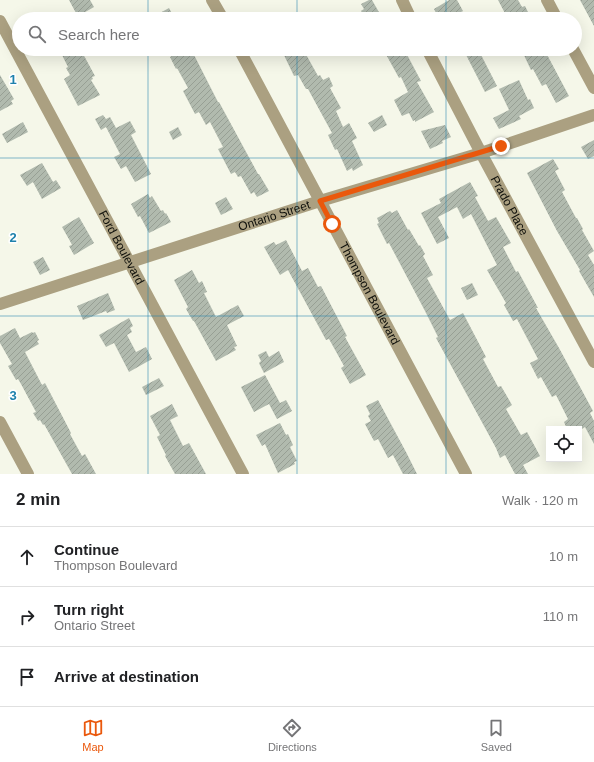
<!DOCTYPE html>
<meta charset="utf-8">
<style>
:root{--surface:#fff;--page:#f6f6f6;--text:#202124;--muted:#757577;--line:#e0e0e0;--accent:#ea580c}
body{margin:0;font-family:Helvetica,sans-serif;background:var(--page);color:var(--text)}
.controls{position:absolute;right:12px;bottom:12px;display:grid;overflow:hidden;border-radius:0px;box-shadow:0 4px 16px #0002}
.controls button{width:36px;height:36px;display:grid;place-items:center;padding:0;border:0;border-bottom:1px solid var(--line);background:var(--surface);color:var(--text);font:20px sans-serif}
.stop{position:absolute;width:12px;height:12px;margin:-9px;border:3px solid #ea580c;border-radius:50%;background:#fff}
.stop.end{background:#ea580c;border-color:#fff;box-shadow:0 1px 4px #0008}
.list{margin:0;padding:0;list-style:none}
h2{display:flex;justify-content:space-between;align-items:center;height:52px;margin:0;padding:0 16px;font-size:17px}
h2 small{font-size:13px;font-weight:400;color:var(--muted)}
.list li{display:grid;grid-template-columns:26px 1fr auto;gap:12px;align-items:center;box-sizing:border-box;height:60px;padding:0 16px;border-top:1px solid var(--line)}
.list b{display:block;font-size:15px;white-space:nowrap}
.list p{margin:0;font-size:13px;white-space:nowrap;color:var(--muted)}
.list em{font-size:13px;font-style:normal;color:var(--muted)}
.icon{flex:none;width:22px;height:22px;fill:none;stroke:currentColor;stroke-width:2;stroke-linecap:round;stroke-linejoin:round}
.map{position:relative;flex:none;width:594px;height:474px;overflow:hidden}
.search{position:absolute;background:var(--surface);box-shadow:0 4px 16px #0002;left:12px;right:12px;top:12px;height:44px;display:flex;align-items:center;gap:10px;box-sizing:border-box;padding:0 14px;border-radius:22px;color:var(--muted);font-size:15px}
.sheet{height:232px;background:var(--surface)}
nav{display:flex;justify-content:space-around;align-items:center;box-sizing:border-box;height:56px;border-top:1px solid var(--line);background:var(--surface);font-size:11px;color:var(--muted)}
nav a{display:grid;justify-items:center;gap:2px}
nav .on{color:var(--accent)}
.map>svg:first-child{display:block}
</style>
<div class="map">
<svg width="594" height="474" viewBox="0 0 594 474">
<defs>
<pattern id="building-hatch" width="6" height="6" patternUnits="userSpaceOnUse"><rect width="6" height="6" fill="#b1baae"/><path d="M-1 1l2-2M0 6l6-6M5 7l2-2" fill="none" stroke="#979f94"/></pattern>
</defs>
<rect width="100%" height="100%" fill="#f5f7e9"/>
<path fill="url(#building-hatch)" d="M69,0H90L94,7L80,15L79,12L76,13Z
M369,0H372L380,14L371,19H366L361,11L364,9L361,4Z
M449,0H457L463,11L459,13L462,19H439L434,9Z
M498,0H518L522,7L525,6L530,16L523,19H508Z
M580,0H594V26Z
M169,8L175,19H149Z
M70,49L74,56L82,52L95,76L92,77L93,79L91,80L100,95L78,106L64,79L70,75L66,68L68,67L61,53Z
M185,49H191L218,102H219L258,174H259L269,191L257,197L254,192L251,194L241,176L238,177L235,172L231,174L218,149L223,147L210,122L206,125L199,112L195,114L183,91L188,88L177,68L176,69L170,57Z
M281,49H303L318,76L320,75L323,80L329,77L333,86L330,88L341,108L336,111L343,127L349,123L357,138L352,141L363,165L353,171L352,168L347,171L337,149L335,150L328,135L332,133L308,89H306L298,75L294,76Z
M383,49H404L421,81L417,82L434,112L415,122V120L413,121L409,113L402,116L394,100L408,92L401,77L399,78Z
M463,49H478L497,86L485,92Z
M521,49H544L569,96L556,103L546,84L542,86L533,69L531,70Z
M0,75L14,99L11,101L13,104L0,111Z
M519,80L528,100L530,99L534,108L519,116L521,119L499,129L493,118L509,110L499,89Z
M103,115L106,119L110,117L116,128L130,121L136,132L131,135L151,174L135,182L126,166L121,169L114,157L120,154L106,127L101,130L95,119Z
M382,115L387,125L374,132L368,123Z
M23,122L28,132L7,143L2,134Z
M445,125L451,137L442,141L443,143L430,149L421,131Z
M178,127L182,135L173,140L169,132Z
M594,140V156L588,159L581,147Z
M553,159L559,169L555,171L565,190L562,192L576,218H577L583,229L582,230L594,251L588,255L594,265V297L579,271L580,270L557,231L527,173Z
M42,163L53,182L56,180L61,188L42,199L33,182L27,186L20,175Z
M470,182L478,196L475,197L488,221L496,217L511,243L503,247L516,272L518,271L538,308H536L559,348L593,411L590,413L594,421V444L585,427L582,429H567L564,422L568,419L556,395L552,397L541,377L538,379L530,363L538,359L517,319L513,321L504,305L506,303L487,270L497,265L471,214L463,219L457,207L438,217L449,238L437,244L421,213L441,203L439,199Z
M148,194L150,198L152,196L161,211L163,210L165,214L166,213L171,222L149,233L140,216L138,217L131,204Z
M226,197L233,209L221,215L215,203Z
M397,210L408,230L409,229L419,246L420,245L425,254L423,256L433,275L427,278L450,320L463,313L486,357L483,359L498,387L501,386L512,405L506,409L521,435L527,432L540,456L523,465L528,474H515L505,455L500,458L496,448L436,338L438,337L425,311L389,243L387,244L377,224L379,223L377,218L390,211L392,213Z
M79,217L94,243L74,255L69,246L72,245L70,241L62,227Z
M286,240L302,271L308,268L318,287L321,286L347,336L345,337L366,375L350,384L341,368L344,366L329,339L326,340L288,270L280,275L264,247L274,242L276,245Z
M43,257L50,270L40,275L33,262Z
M192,270L199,283L202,281L207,292L204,293L216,317L238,305L244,316L227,325L237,346L234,347L236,350L216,361L194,321H193L186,309L188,307L174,280Z
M472,283L478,295L467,300L461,288Z
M108,293L115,310L107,313L106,311L83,320L77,306Z
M129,318L133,326L130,328L132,332L127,335L136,352L146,347L152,359L129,372L114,343L106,347L99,335Z
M15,328L20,338L32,332L33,333L35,332L39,340L37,341L39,344L25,352L42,385L45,383L71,433L70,434L82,456L85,454L96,474H72L44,424L43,425L40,420L38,421L33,413L36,412L21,384L18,379L16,380L8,366L12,364L0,343V336Z
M266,351L269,357L279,351L284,362L264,373L259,363L261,361L258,355Z
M265,375L280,403L286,400L292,411L277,419L269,404L254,412L241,387Z
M159,378L164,386L146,395L142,387Z
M378,400L406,452L417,474H403L393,455L388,458L378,439L374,441L365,424L371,421L368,416L370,414L366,406Z
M172,404L178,416L170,420L183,446L189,443L206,474H175L165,456L166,455L157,437L160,435L150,416Z
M280,423L286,435L288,434L293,445L290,447L297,461L294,462L295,464L278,473L265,444L262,446L256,435Z"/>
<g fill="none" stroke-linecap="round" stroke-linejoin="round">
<g stroke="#aba081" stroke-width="12">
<path d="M212,0L223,19"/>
<path d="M402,0L411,19"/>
<path d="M547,0L557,19"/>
<path id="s1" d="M0,21L243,474"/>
<path id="s2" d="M239,49L466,474"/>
<path id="s3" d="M427,49L481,153L594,362"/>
<path d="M573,49L594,88"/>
<path id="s4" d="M0,304L320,201L481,153L594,115"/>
<path d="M0,422L28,474"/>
</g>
</g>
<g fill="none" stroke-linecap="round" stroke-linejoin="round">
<path stroke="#ea580c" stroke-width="5" d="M332,224L320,201L501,146"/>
</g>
<path fill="none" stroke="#1e81ac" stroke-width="1" stroke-opacity="0.55" d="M148,0V19M297,0V19M446,0V19M148,49V474M297,49V474M446,49V474M0,158H594M0,316H594"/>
<g text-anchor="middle" stroke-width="3" stroke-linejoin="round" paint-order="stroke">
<g font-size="12" fill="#0f100b" stroke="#fff">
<text dy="4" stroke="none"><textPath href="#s3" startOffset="177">Prado Place</textPath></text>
<text dy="4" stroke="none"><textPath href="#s4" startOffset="288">Ontario Street</textPath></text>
<text dy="4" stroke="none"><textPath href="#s1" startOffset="257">Ford Boulevard</textPath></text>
<text dy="4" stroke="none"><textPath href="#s2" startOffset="277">Thompson Boulevard</textPath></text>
</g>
</g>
<g font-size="13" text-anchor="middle" font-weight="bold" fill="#1e81ac" stroke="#fff" stroke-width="3" stroke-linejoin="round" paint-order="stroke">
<text x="13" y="84">1</text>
<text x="13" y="242">2</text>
<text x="13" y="400">3</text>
</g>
</svg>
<div class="controls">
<button><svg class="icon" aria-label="locate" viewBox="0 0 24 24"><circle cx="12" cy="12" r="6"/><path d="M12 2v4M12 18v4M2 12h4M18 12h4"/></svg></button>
</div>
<div class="stop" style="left:332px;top:224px"></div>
<div class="stop end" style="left:501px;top:146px"></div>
<div class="search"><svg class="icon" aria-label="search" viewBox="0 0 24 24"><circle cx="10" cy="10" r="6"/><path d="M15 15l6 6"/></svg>Search here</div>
</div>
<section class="sheet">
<h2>2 min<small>Walk · 120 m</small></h2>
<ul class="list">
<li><svg class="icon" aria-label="ahead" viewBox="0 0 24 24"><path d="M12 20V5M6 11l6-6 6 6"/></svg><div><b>Continue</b><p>Thompson Boulevard</p></div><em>10 m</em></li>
<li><svg class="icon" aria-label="right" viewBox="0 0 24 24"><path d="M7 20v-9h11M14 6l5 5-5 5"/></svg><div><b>Turn right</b><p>Ontario Street</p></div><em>110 m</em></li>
<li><svg class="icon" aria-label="arrive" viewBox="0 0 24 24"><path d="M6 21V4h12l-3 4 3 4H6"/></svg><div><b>Arrive at destination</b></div></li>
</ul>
</section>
<nav>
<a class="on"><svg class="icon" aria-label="map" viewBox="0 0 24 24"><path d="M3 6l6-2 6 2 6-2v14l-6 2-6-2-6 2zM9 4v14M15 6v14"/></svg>Map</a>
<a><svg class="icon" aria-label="directions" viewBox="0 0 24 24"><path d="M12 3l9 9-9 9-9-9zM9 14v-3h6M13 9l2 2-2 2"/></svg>Directions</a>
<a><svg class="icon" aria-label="saved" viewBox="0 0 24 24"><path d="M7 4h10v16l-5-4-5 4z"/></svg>Saved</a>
</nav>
